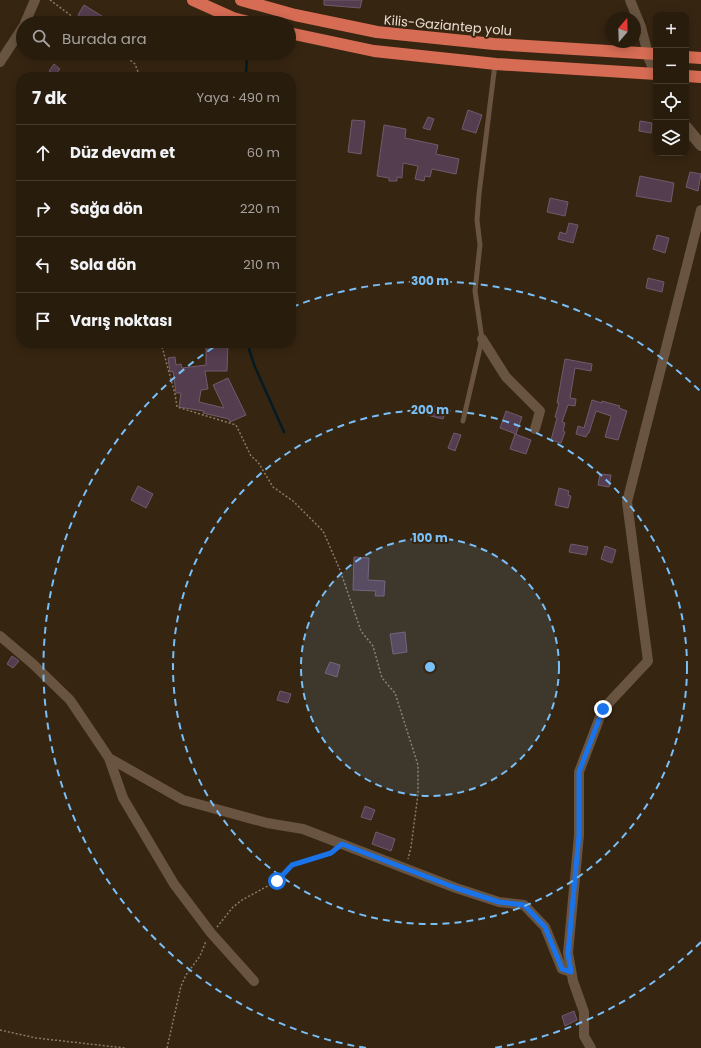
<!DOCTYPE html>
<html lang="tr">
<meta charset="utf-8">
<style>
:root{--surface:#281c0d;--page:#302516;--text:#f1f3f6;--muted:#a5a19d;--line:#443a2e}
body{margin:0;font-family:Poppins,sans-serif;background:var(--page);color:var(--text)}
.controls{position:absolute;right:12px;top:12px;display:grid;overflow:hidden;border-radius:8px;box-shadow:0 2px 10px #0003}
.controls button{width:36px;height:36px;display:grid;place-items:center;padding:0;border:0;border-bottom:1px solid var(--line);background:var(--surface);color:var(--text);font:20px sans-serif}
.compass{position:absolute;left:605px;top:12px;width:36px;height:36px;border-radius:50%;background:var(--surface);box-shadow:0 2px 10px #0003;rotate:19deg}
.stop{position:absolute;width:12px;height:12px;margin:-9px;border:3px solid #1a73e8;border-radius:50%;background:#fff}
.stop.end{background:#1a73e8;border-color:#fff;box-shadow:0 1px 4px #0008}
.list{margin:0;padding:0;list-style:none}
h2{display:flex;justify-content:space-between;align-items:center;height:52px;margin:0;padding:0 16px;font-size:17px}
h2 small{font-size:13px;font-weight:400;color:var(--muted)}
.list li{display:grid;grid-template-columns:26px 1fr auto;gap:12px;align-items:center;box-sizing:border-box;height:56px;padding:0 16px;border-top:1px solid var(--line)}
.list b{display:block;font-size:15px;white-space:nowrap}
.list em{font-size:13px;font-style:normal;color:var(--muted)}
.icon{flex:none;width:22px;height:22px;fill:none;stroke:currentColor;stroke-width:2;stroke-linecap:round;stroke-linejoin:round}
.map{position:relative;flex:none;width:701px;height:1048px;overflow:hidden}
.search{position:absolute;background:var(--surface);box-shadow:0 2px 10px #0003;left:16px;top:16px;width:280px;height:44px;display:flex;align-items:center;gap:10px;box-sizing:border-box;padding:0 14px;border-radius:22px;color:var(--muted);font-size:15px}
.panel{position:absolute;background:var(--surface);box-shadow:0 2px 10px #0003;left:16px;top:72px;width:280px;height:276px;border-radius:16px}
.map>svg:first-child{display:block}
</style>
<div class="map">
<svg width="701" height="1048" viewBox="0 0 701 1048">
<rect width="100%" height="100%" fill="#362511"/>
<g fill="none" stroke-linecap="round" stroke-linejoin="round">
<path stroke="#041b24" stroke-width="2.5" d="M246,77L247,53
M247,343L255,367L284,432"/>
</g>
<path fill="#543d4e" stroke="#715a6c" d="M324,0H362L360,8L324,5Z
M84,5L105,18L102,23H90L78,15Z
M54,64L60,69L55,75L49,71Z
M468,110L482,115L476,133L462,129Z
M428,117L434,119L430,130L423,128Z
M352,120L365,121L361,154L348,152Z
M640,121L652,123L651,133L639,131Z
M384,125L406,129L405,138L438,145L436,154L459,159L456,174L432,169L430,177L425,176L424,181L415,179L418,166L403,163L402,178L397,177V181H389V178L377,176Z
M690,172L701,174L698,191L686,187Z
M640,176L674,183L671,202L636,196Z
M550,198L568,202L565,216L547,212Z
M569,223L578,225L573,243L558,239L560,232L566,234Z
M657,235L669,238L665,253L653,249Z
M648,278L664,282L662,292L646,288Z
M206,343H228L227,371H205L208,389L201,390L199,402L224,408L213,385L228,378L246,415L230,422L229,419L203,413L204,411L179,407L181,393H176L173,371L170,372L168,358L175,357L176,365L181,364L182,368L206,365Z
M565,359L592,364L591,371L575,368L570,398L576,399L575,406L568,405L562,422L565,423L563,431L565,432L561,443L551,440L557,418L555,417L559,403H557Z
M592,400L602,403V401L620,406L619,408L627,411L618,440L605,437L611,416L596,411L589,433H588L586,437L576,434L578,426L584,428Z
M430,405L446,409L443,419L427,415Z
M506,411L522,417L516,434L500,428Z
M454,433L461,435L455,451L448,448Z
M515,434L531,440L526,454L510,449Z
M600,474L611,475L609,487L598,485Z
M138,486L153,494L146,508L131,500Z
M559,488L569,491L568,495L571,496L568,508L555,505Z
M571,544L588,547L586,555L569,552Z
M605,546L616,550L612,563L601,559Z
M354,557L369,558L368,580L385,581L384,596H375L376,591L353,590Z
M405,632L407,652L393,654L390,634Z
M12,656L19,661L13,668L7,664Z
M330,662L340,665L337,677L325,673Z
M280,691L291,694L288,703L277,700Z
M365,806L375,810L371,820L361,817Z
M376,832L395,839L391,851L372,844Z
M574,1011L577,1020L565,1026L562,1016Z"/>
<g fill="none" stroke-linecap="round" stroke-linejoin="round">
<path stroke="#897b6a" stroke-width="1.5" stroke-dasharray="2 2" stroke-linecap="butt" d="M50,0L81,23
M121,53L135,64L140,77
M161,343L175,394L177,407L236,425L251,456L258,462L273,487L293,501L323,531L340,570L361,631L373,646L382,678L395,693L418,765V794L411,847L408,859
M217,927L233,907L242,900L277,881L292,865L331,853L335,850
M0,1030L36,1038L125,1048
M167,1048L181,986L186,975L200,956L206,941"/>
<path stroke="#685440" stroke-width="5" d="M463,421L482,339L475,291L480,245L477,220L479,194L495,64"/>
<path stroke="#685440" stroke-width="10" d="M630,0L641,27L648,54
M25,23L35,0
M0,62L23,27
M482,339L506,377L540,411L535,429
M0,636L33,664L70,700L109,758L183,800L267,823L303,829L456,888L499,902L524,905L545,927L562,969L571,972
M109,758L123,798L174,884L211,933L254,981
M591,1048L584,1036V1012L573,981L568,953L579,835V772L603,709L648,661L627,502L701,210"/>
<path stroke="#685440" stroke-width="12" d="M648,54L656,73
M686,127L701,145"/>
<path stroke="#d66c53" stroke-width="12" d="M193,0L233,18L252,23
M241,0L295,15L377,32L494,44L656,54
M289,33L374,51L496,64L656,74
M686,57L701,58
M686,76L701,77"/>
</g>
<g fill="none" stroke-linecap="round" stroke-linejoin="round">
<path stroke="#1a73e8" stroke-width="5" d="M277,881L292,865L331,853L342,844L456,888L499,902L524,905L545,927L562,969L571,972L568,953L579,835V772L603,709"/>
</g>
<circle cx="430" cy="667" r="129" fill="#79bff8" fill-opacity=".12"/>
<g fill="none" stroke="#79bff8" stroke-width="2" stroke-dasharray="7 5">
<circle cx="430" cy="667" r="129"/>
<circle cx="430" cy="667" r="257"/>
<path d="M701 942A386 386 0 0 1 494 1048M366 1048A386 386 0 0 1 220 343M292 307A386 386 0 0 1 701 392"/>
</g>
<g text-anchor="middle" stroke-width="4" stroke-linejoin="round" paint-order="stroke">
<g font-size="13" fill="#e9ddd1" stroke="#362511">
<text transform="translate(448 25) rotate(5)" y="5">Kilis-Gaziantep yolu</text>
</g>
</g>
<circle cx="430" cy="667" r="6" fill="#79bff8" stroke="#362511" stroke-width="2"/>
<g font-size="12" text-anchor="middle" font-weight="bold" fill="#79bff8" stroke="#362511" stroke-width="4" stroke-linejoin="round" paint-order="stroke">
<text x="430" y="285">300 m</text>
<text x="430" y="414">200 m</text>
<text x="430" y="542">100 m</text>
</g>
</svg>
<div class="controls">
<button>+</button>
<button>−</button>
<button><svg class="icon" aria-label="locate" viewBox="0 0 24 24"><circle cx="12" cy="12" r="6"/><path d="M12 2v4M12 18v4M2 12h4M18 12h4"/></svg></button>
<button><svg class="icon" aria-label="layers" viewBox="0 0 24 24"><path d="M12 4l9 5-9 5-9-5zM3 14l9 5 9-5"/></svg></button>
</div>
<svg class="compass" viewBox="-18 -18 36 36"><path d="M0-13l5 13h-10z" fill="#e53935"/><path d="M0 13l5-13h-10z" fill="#a5a19d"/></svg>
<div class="stop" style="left:277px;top:881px"></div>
<div class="stop end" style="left:603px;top:709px"></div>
<div class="search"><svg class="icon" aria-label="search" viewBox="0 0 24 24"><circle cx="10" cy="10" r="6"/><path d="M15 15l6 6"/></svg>Burada ara</div>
<section class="panel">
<h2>7 dk<small>Yaya · 490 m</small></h2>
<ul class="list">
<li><svg class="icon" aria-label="ahead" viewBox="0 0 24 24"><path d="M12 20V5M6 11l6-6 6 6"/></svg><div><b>Düz devam et</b></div><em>60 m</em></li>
<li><svg class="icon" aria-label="right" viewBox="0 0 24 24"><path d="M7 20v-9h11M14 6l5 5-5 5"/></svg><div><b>Sağa dön</b></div><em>220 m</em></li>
<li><svg class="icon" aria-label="left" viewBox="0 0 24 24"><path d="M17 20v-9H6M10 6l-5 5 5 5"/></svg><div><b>Sola dön</b></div><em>210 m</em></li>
<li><svg class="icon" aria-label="arrive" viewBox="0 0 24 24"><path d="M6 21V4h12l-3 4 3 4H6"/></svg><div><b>Varış noktası</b></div></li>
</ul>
</section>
</div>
